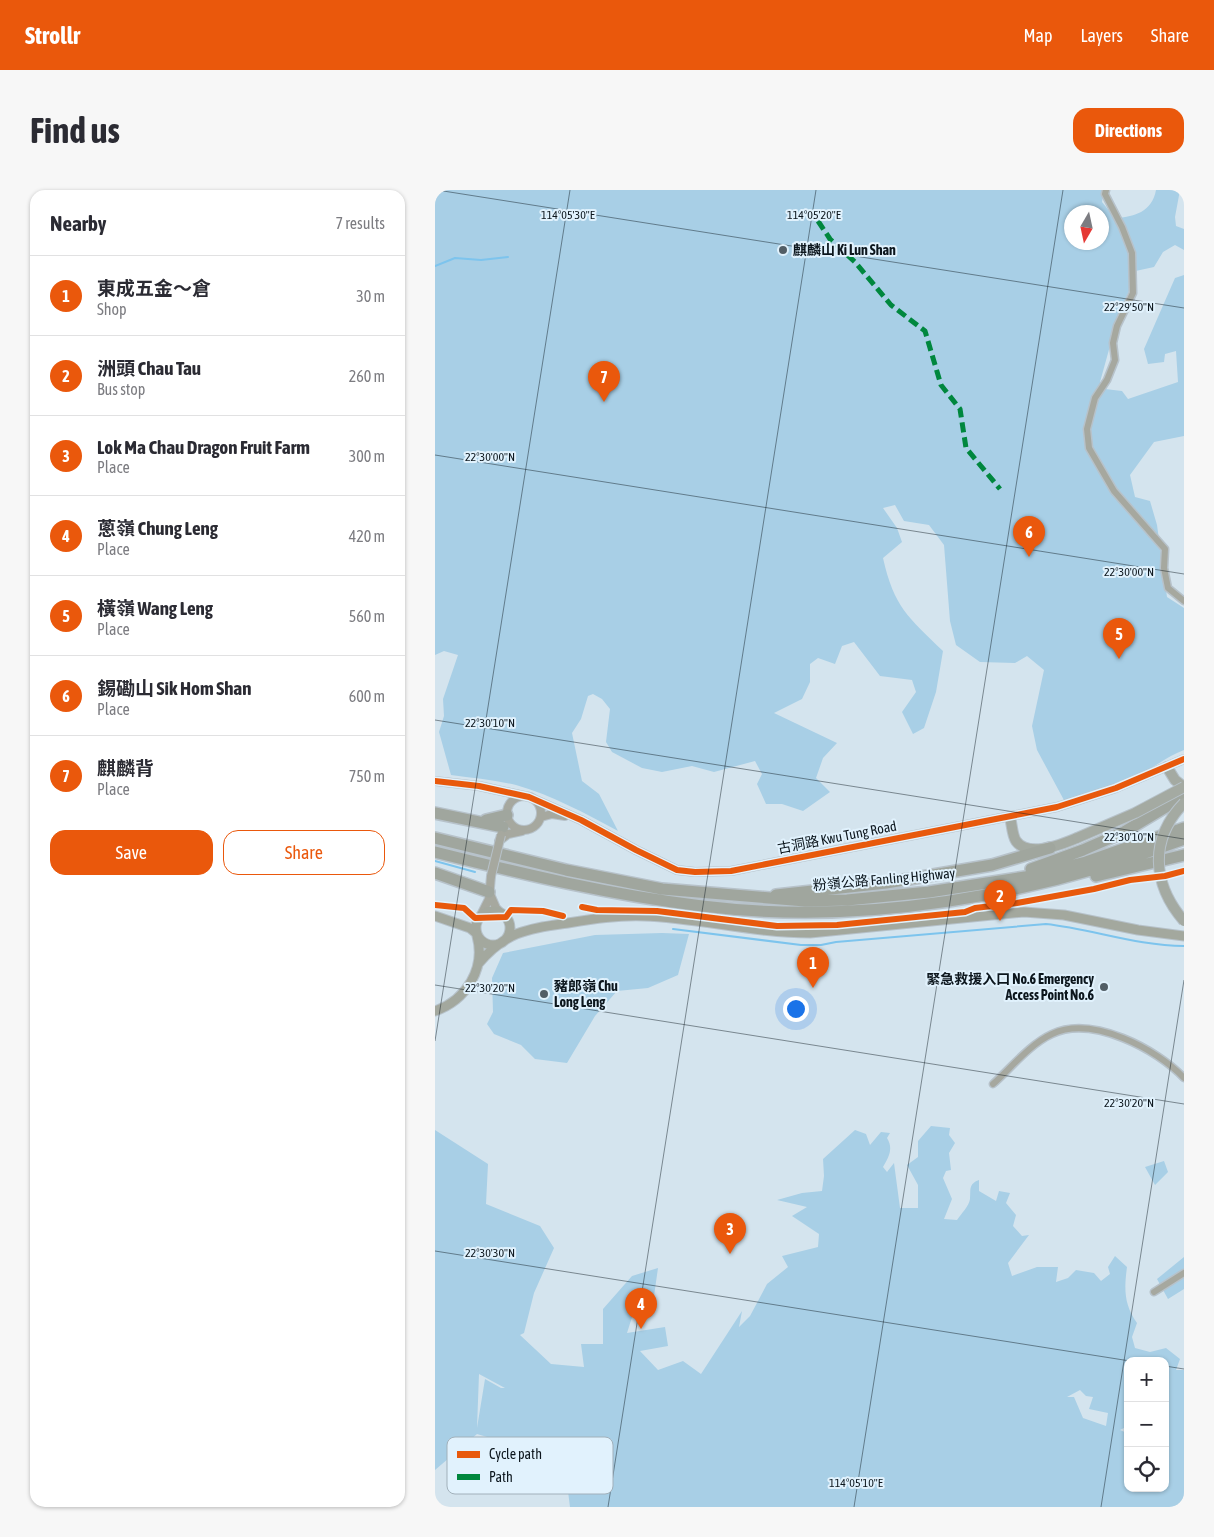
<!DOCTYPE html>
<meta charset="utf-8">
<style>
:root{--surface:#fff;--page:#f7f7f7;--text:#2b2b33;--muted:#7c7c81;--line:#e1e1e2;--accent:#ea580c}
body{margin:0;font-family:"Asap Condensed","Noto Sans SC",sans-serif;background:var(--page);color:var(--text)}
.controls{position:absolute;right:15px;bottom:15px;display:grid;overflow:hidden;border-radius:10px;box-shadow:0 1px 4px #0004}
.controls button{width:45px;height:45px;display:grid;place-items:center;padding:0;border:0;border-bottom:1px solid var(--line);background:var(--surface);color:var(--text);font:25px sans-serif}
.compass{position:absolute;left:629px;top:15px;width:45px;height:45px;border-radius:50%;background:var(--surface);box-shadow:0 1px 4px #0004;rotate:189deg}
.you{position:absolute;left:360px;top:818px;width:18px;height:18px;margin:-12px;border:4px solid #fff;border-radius:50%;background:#1a73e8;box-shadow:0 0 0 8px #1a73e833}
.badge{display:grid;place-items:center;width:32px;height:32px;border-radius:50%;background:var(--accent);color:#fff;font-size:16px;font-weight:700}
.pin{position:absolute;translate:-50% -41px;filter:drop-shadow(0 1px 2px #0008)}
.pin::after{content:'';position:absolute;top:26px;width:18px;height:15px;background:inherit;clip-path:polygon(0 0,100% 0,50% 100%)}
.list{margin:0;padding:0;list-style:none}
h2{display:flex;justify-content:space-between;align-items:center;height:65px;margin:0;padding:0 20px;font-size:21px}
h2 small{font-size:16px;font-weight:400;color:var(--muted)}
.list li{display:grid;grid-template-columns:32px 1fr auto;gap:15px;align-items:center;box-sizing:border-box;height:80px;padding:0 20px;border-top:1px solid var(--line)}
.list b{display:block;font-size:19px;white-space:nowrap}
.list p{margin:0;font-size:16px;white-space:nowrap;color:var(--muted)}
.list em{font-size:16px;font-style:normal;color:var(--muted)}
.actions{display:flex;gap:10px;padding:15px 20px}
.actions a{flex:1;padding:11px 0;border:1px solid var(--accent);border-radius:15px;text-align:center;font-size:18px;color:var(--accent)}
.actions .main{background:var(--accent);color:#fff}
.icon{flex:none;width:28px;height:28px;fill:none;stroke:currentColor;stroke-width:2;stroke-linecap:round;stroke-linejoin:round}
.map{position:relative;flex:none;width:749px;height:1317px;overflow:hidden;border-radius:15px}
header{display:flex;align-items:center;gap:30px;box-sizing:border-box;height:70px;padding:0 25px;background:var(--accent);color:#fff}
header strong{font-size:24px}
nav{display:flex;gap:28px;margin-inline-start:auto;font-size:18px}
.intro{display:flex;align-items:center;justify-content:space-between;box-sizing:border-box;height:120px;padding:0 30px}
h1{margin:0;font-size:35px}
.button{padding:12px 22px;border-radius:15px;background:var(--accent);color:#fff;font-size:18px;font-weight:700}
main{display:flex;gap:30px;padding:0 30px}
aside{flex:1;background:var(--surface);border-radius:15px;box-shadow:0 1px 4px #0004}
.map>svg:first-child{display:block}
</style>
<header>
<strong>Strollr</strong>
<nav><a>Map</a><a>Layers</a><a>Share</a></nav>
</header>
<div class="intro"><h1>Find us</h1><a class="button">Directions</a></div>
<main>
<aside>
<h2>Nearby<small>7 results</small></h2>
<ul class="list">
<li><span class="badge">1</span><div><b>東成五金～倉</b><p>Shop</p></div><em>30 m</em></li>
<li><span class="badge">2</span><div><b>洲頭 Chau Tau</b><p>Bus stop</p></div><em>260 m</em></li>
<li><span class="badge">3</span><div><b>Lok Ma Chau Dragon Fruit Farm</b><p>Place</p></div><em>300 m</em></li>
<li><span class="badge">4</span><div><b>蔥嶺 Chung Leng</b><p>Place</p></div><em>420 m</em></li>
<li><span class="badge">5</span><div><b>橫嶺 Wang Leng</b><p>Place</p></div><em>560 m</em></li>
<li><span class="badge">6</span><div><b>錫磡山 Sik Hom Shan</b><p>Place</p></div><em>600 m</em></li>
<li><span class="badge">7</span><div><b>麒麟背</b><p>Place</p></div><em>750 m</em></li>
</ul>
<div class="actions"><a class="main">Save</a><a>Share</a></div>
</aside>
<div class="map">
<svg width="749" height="1317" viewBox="0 0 749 1317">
<rect width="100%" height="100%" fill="#d4e4ee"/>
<path fill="#a8cfe6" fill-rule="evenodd" d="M0,0H669L667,12L680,28C699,27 717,22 721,0H745L740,27L741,36L749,39V60L740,55L728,62L719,77L696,82V97L685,120L665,192L670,199L687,201L693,209L743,192L741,161L730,164L729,172L713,174L709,159L740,88L749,85V246L719,252L695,285L700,307L715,311L722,335L732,407L749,418V560C735,565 724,574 711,581C685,596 658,606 630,612L602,560L597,536L609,480L592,466L580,473L545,472L521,455L515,431L509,355L494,335L469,331L460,315L448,318L462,338L467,352L448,368C459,417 473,427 508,461L501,502L489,538L478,544L467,522L481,502L477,490L445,486L419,452L407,456L400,474L383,468L375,474V492L367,509L339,523L402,553L388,568L381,588L395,602L368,621L347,614H331L322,594L327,584L320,571L279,582L257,576L227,582L207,578L177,562L171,552L175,519L167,509L158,504L153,506L146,529L137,543L147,591L164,604L183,641C151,624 117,605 81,595C60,590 38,588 16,585L4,542L9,526L8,509L23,465L9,461L0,465ZM636,22H666V52H636Z
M227,743L254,744L243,785L213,798L182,801L160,826L132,873L100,869L86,855L59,844L52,834L58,822L57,788L68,763L160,745Z
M496,936L515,938L514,945L520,953L514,963L516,980L511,981L508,988L517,1009L509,1029L522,1030C526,1024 534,1016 535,1009C536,1000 533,994 544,990V1001L561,1011L564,1001L575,1003L571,1013L581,1025L578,1036L587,1046L594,1045L573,1073L577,1086L602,1077H623L621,1092L633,1088L641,1080L659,1083L666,1091L675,1084L673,1077L680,1066L692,1077C689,1099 689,1115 702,1133L697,1147L700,1158L715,1162L731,1158L745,1169L741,1180H749V1317H135L129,1270L42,1244L0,1280V940L53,974L51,1014L105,1036L119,1058L99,1103L89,1143L85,1145L116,1174L149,1177L146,1154H168V1119L197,1086L223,1078L216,1127L198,1124L192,1143L230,1137L233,1156L205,1161L223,1180L248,1171L266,1184L307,1121L304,1137L315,1126L332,1094L353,1077L347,1066L383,1057L384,1044L357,1026L372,1017L342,1010L367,1003L387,1001L389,986L388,969L420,940L431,944L435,955L446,942L455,943L452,948C459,959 453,968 448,977L452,982L459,973L465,1018H483V995L472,975L483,967V951ZM693,1171H730V1298H693V1239L692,1243L685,1240L693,1236ZM44,1184L70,1198H66L50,1189L42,1238ZM645,1200L651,1206L658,1207L654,1219L673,1223L671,1236L648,1228L639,1207H632Z
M729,971L733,982L720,995L710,977Z
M749,1067V1099L733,1109L722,1089Z"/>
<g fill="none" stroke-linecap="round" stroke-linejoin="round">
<path stroke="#7dc4ed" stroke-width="2" d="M0,76L20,68L46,70L73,67
M0,671L40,682
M238,739L366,755H386L401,752L611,734C657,739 702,756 749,756"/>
<defs>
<path id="minor" d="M671,0L670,4L687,37L697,63L698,103L682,136L678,153L680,170L672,190L660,208L652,239L654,258L679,301L730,359L729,378L733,398L749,411
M558,894C576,878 595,854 617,844C657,825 722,859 749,888
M719,1102L749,1083"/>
<path id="tertiary" d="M0,591L44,596L94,607L146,630L201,660L242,680L260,682L296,681L622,617L681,598L749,569
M72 623a17 17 0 1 1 34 0a17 17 0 1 1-34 0Z
M106,627L117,624L130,626
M64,651L73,644L87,641
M55,704L61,718L67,724
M46,725L54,709L56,686"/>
<path id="secondary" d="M41 738a17 17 0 1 1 34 0a17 17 0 1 1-34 0Z
M0,726L35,738L41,743
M43,774C71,741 92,739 133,733C158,729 183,725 209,726C264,728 319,743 375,743L589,722L629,725L703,740L749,746
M0,821C31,810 51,779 42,746"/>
<path id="primary" d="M732,577L740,590L749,597
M575,627C577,634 577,645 581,651C593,668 628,654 642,648"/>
<path id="motorway" d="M0,623L68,637
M51,630L72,625
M0,648L131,680L227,699L370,711L412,710L494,702L590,687L651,672L749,638
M0,662C88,684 176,705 267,716C429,736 598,706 749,649
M596,679L648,660L689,642L749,606
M0,683L54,702
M661,686L749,665
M341,705L451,693L557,675L615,658"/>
</defs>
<use href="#minor" stroke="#b7c2ca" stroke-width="9"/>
<use href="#tertiary" stroke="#b7c2ca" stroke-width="10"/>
<use href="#secondary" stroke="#b7c2ca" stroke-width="11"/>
<use href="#primary" stroke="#b7c2ca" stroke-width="12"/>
<use href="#motorway" stroke="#b7c2ca" stroke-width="14"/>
<use href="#minor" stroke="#a6a89f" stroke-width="6"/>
<use href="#tertiary" stroke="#a6a89f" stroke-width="8"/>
<use href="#secondary" stroke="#a3a89e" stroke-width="9"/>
<use href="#primary" stroke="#a4aaa2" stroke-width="10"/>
<use href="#motorway" stroke="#a0a69e" stroke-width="11"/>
<defs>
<path id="tertiary-bridge" d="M56,686L66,645"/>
<path id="primary-bridge" d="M749,613C714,649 717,694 749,731
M642,648L700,623L749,597"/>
</defs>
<use href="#tertiary-bridge" stroke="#b7c2ca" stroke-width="10" stroke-linecap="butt"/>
<use href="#primary-bridge" stroke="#b7c2ca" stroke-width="12" stroke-linecap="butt"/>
<use href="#tertiary-bridge" stroke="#a6a89f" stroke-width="8"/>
<use href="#primary-bridge" stroke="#a4aaa2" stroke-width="10"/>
<path stroke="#00873e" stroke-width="5" stroke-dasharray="10 5" stroke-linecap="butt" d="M383,31L395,49L420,72L456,115L490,141L506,195L525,219L531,258L565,299"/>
<defs>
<path id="cycleway" d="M0,591L44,596L94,607L146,630L201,660L242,680L260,682L296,681L622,617L681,598L749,569
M0,715L29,718L40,728L71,727L76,720L108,721L128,726
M147,717L162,720L222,721L342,736L402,735L530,722L540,718L582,713L659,699L695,690L730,686L749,681"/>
</defs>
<use href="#cycleway" stroke="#e1f2fd" stroke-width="9"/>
<use href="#cycleway" stroke="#e8590c" stroke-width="6"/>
</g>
<path fill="none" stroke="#0c161d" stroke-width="1" stroke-opacity="0.45" d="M2,0L749,118M0,265L749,384M0,530L749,649M0,795L749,914M0,851L135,0M0,1061L695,1171M730,1176L749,1179M173,1317L381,0M419,1317L628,0M666,1317L749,790"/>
<g fill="#525e66" stroke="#e1f2fd" stroke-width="2">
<circle cx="348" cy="60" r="5"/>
<circle cx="669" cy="797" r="5"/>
<circle cx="109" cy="804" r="5"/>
</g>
<g text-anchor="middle" stroke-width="4" stroke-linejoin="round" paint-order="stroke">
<g font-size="14" font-weight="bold" fill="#0c161d" stroke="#e1f2fd" text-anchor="start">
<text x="358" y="65">麒麟山 Ki Lun Shan</text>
<text x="659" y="794" text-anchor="end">緊急救援入口 No.6 Emergency<tspan x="659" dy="16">Access Point No.6</tspan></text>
<text x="119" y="801">豬郎嶺 Chu<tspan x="119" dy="16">Long Leng</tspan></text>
</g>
<g font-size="14" fill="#0c161d" stroke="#e1f2fd">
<text transform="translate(402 647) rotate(-11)" y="5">古洞路 Kwu Tung Road</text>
<text transform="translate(449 689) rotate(-5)" y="5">粉嶺公路 Fanling Highway</text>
</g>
</g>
<rect x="12" y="1247" width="166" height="57" rx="8" fill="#e1f2fd" stroke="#a1b0ba" stroke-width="1"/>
<rect x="22" y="1261" width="23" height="7" fill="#e8590c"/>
<rect x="22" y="1284" width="23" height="6" fill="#00873e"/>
<g font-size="14" fill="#0c161d">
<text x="54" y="1269">Cycle path</text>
<text x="54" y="1292">Path</text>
</g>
<g font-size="12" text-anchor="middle" fill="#0c161d" stroke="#e1f2fd" stroke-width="4" stroke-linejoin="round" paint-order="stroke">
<text x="133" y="29">114°05'30"E</text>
<text x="379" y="29">114°05'20"E</text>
<text x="694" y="121">22°29'50"N</text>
<text x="55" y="271">22°30'00"N</text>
<text x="694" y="386">22°30'00"N</text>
<text x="55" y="537">22°30'10"N</text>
<text x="694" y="651">22°30'10"N</text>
<text x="55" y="802">22°30'20"N</text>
<text x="694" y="917">22°30'20"N</text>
<text x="55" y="1067">22°30'30"N</text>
<text x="421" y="1297">114°05'10"E</text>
</g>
</svg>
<div class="controls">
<button>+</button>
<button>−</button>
<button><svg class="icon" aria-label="locate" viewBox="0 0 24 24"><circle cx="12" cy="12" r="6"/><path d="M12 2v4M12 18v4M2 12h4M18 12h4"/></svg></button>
</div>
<svg class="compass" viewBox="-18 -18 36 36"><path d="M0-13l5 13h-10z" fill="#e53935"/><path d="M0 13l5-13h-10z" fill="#7c7c81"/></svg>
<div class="you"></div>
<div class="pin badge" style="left:378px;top:798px">1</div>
<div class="pin badge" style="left:565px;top:731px">2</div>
<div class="pin badge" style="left:295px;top:1064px">3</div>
<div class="pin badge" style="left:206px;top:1139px">4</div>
<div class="pin badge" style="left:684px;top:469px">5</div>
<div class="pin badge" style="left:594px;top:367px">6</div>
<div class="pin badge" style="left:169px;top:212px">7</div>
</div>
</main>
